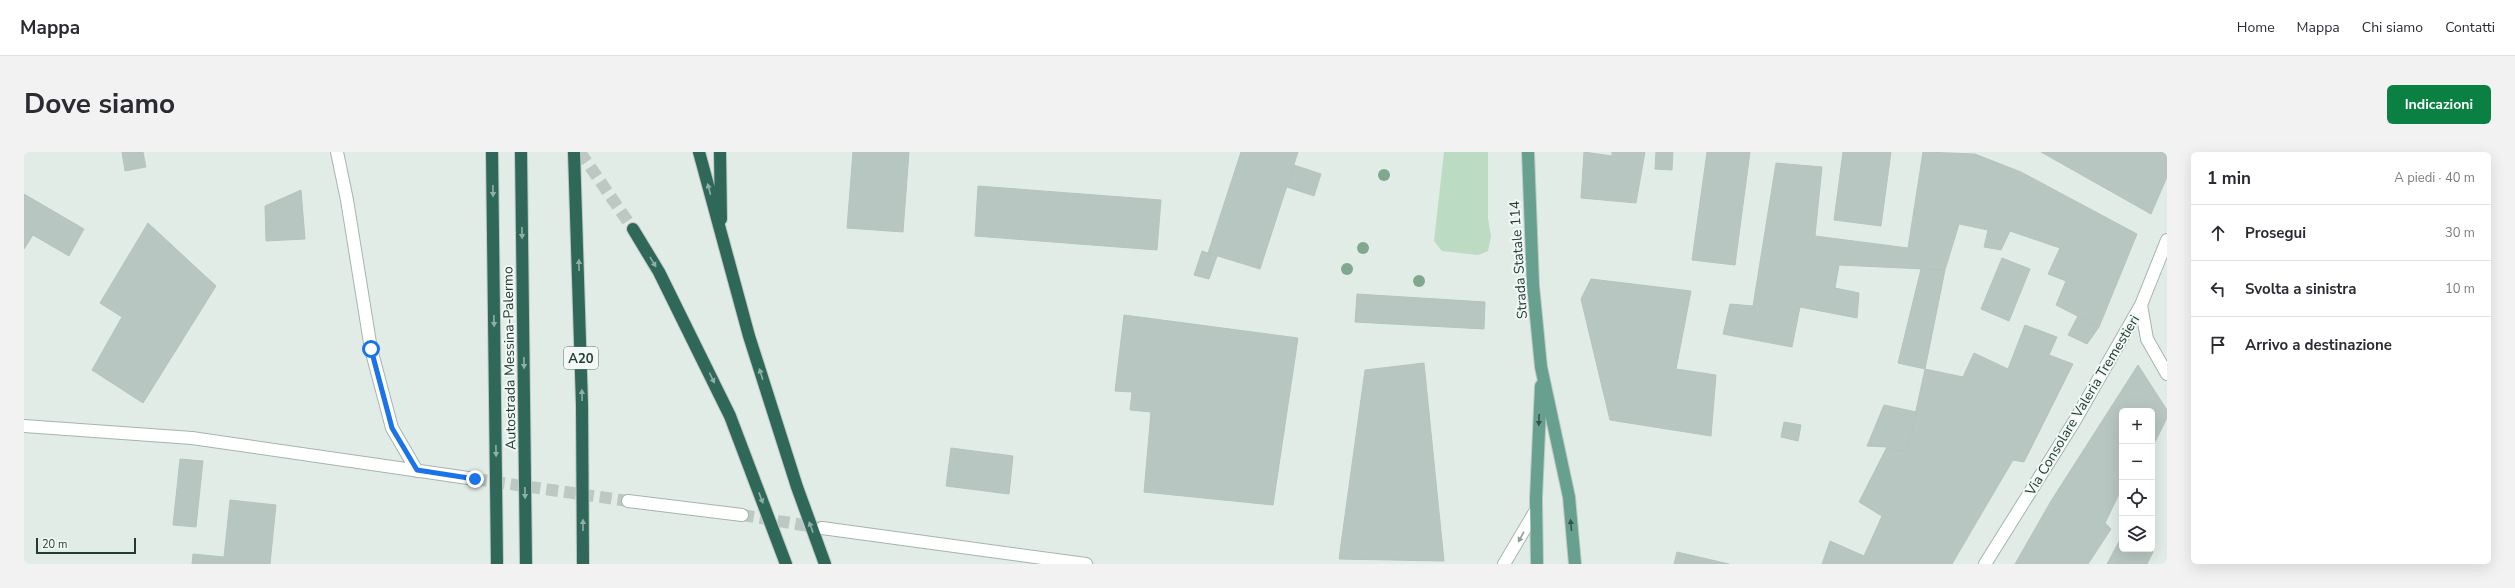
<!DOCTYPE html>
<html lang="it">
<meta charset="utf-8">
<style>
:root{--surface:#fff;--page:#f2f2f3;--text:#2b2b33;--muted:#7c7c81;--line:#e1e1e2;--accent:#0b8043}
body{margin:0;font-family:"Nunito Sans",sans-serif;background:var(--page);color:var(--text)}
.controls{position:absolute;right:12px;bottom:12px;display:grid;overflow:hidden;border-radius:6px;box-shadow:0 4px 16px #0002}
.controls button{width:36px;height:36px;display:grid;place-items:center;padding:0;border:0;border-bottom:1px solid var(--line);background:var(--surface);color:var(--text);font:20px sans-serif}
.scale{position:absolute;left:12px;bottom:10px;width:100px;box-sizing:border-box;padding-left:4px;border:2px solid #223c34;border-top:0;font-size:11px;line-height:14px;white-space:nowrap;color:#223c34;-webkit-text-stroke:3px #f2f8f5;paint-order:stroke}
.stop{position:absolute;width:12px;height:12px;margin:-9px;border:3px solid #1a73e8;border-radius:50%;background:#fff}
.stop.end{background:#1a73e8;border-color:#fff;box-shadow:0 1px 4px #0008}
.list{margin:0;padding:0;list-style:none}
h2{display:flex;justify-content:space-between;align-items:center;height:52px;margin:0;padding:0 16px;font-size:17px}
h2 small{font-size:13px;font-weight:400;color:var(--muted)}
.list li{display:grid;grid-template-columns:26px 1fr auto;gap:12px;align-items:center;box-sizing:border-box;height:56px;padding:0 16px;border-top:1px solid var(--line)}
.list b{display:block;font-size:15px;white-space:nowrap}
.list em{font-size:13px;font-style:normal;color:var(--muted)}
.icon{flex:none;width:22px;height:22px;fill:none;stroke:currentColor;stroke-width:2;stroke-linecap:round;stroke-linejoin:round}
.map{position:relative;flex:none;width:2143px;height:412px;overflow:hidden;border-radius:6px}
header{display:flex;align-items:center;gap:24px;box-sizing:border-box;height:56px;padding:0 20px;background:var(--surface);border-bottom:1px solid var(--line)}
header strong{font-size:19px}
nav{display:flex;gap:22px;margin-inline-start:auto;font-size:14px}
.intro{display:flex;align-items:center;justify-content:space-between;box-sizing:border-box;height:96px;padding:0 24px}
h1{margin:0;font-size:28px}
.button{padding:10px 18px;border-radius:6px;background:var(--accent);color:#fff;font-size:14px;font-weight:700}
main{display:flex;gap:24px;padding:0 24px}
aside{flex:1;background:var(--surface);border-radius:6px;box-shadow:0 4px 16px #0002}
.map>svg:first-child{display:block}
</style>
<header>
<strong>Mappa</strong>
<nav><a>Home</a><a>Mappa</a><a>Chi siamo</a><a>Contatti</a></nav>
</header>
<div class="intro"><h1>Dove siamo</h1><a class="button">Indicazioni</a></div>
<main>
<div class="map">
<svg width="2143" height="412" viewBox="0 0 2143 412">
<rect width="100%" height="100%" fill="#e2ece7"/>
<path fill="#bbdcc3" d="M1420,0H1464V66L1467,85L1464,99L1454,103L1418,99L1410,89Z"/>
<path fill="#b7c6c0" stroke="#b4c5bd" d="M98,0H119L122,15L101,19Z
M829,0H885L879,80L823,76Z
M1217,0H1274L1236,117L1184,101Z
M1560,0L1588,4V0H1621L1612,51L1557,46Z
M1632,0H1649L1648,18L1631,17Z
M1683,0H1726L1711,113L1668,108Z
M1819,0H1867L1857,74L1810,68Z
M1899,0L1951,2L1997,20L2113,82L2075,175L2032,153L2042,129L2024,122L2036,96L1986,79L1977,98L1960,95L1964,78L1935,72L1921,118L1815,113L1811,136L1835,141L1833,166L1776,155L1768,195L1699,182L1706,152L1729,154L1752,11L1798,15L1791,84L1884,96Z
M2017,0H2143V25L2127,62Z
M1270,13L1297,22L1290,44L1263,35Z
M954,34L1137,48L1133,98L951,84Z
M277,38L281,87L242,89L241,54Z
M0,42L60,77L45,104L9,83L0,97Z
M124,71L192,134L119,251L68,218L98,165L76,151Z
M1178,99L1193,104L1185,127L1170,123Z
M1978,106L2006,117L1985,169L1957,157Z
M1897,117L1921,118L1901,217L1874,211Z
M1567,127L1667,139L1652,217L1692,223L1687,284L1586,268L1557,147Z
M1333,142L1461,150L1460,177L1331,170Z
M1100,163L1274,186L1249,353L1120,340L1127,260L1106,258L1108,240L1091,239Z
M2054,164L2075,175L2063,192L2044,183Z
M2001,173L2033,185L2025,203L2049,212L2000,310L1989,308L1928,412H1798L1806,389L1840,404L1858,364L1835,350L1863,295L1883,300L1901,217L1939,225L1950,201L1984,217Z
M1400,211L1420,409L1315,407L1341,218Z
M2114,213L2143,258V266L2128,296V259H2098V336L2081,371L2087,377L2064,412H1991L2027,349Z
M1860,253L1892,260L1883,300L1863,295L1843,294Z
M1760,270L1777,273L1774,289L1757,285Z
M927,296L989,304L985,342L922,334Z
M156,307L179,309L172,375L149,373Z
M206,348L252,353L246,412H168L169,402L200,405Z
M2098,384V397H2123L2129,400L2123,412H2083Z
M1653,400L1705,412H1650Z"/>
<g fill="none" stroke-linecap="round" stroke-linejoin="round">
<path stroke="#bcc9c3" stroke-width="12" stroke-dasharray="12 6" stroke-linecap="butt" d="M451,327L604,349
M718,363L797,376"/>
<path stroke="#bcc9c3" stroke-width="12" stroke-dasharray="12 6" stroke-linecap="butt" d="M556,0L609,77"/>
<defs>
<path id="minor" d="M313,0L323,48L347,197L368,276L393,319
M2117,153L2123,187L2143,222
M0,274L168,286L451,327
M604,349L718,363
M798,376L1062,412
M1480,412L1512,358
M1961,412L2050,270L2117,153L2143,88"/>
<path id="major" d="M1504,0L1509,133L1517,215L1545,345L1551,412
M1513,412L1512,346L1517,234"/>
<path id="highway" d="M468,0L473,412
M497,0L502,412
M550,0L558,253L559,412
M675,0L725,184L773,335L801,412
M696,0L697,67
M609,77L635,120L706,264L762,412"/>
</defs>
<use href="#minor" stroke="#a5b4ae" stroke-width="14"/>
<use href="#major" stroke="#c1c8c6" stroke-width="14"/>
<use href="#highway" stroke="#c1c8c6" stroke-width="14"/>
<use href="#minor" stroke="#fff" stroke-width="12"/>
<use href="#major" stroke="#68a08f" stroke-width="12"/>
<use href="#highway" stroke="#2f6759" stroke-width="12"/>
</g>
<g fill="#7fa88e">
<circle cx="1360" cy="23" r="6"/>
<circle cx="1339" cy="96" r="6"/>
<circle cx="1323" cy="117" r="6"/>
<circle cx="1395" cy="129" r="6"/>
</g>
<defs><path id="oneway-solid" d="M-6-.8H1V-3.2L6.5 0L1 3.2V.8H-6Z"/></defs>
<g fill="#90b0a7">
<use href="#oneway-solid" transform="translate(685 37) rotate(-105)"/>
<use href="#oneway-solid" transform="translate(469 39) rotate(89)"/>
<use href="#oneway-solid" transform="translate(498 81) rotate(89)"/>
<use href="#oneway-solid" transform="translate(629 110) rotate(59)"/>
<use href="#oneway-solid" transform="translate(555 113) rotate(-91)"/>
<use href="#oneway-solid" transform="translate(470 169) rotate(89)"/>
<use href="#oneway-solid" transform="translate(500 211) rotate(89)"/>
<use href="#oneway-solid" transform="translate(737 222) rotate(-107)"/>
<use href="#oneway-solid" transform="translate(688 226) rotate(64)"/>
<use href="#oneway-solid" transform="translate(558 243) rotate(-91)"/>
<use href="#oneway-solid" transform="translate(472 299) rotate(89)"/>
<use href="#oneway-solid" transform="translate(501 341) rotate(89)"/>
<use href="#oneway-solid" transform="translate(737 346) rotate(69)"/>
<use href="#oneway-solid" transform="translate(559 373) rotate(-90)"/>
<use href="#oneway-solid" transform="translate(787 375) rotate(-110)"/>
</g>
<g fill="#34554b">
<use href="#oneway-solid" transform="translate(1515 268) rotate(92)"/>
<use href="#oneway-solid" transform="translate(1547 373) rotate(-95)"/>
</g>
<use fill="#909e9a" href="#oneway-solid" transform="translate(1497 385) rotate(119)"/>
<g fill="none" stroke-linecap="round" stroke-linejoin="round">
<path stroke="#1a73e8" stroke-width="5" d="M347,197L368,276L393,318L451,327"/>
</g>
<g text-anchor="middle" stroke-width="4" stroke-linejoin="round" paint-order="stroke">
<rect fill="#f2f8f5" stroke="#60746e" stroke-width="1" x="540" y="195" width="34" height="22" rx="3"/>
<g font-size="13" font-weight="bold" fill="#223c34">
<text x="557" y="211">A20</text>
</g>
<g font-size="14" fill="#223c34" stroke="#f2f8f5">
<text transform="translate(1494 108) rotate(-94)" y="5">Strada Statale 114</text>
<text transform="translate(485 206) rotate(-91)" y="5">Autostrada Messina-Palermo</text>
<text transform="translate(2058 253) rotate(-59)" y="5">Via Consolare Valeria Tremestieri</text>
</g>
</g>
</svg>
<div class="controls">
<button>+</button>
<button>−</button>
<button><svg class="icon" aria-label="locate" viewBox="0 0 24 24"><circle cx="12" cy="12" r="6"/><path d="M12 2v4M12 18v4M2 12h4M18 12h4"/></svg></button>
<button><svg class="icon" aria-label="layers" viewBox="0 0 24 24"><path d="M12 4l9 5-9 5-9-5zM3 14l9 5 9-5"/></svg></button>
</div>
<div class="scale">20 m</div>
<div class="stop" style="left:347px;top:197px"></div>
<div class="stop end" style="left:451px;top:327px"></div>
</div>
<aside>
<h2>1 min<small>A piedi · 40 m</small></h2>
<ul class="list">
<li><svg class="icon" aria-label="ahead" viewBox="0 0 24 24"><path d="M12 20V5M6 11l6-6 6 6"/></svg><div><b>Prosegui</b></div><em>30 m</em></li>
<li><svg class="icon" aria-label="left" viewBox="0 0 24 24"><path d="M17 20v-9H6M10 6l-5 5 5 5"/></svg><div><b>Svolta a sinistra</b></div><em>10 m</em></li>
<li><svg class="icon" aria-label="arrive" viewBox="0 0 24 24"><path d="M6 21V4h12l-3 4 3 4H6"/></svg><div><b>Arrivo a destinazione</b></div></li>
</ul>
</aside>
</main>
